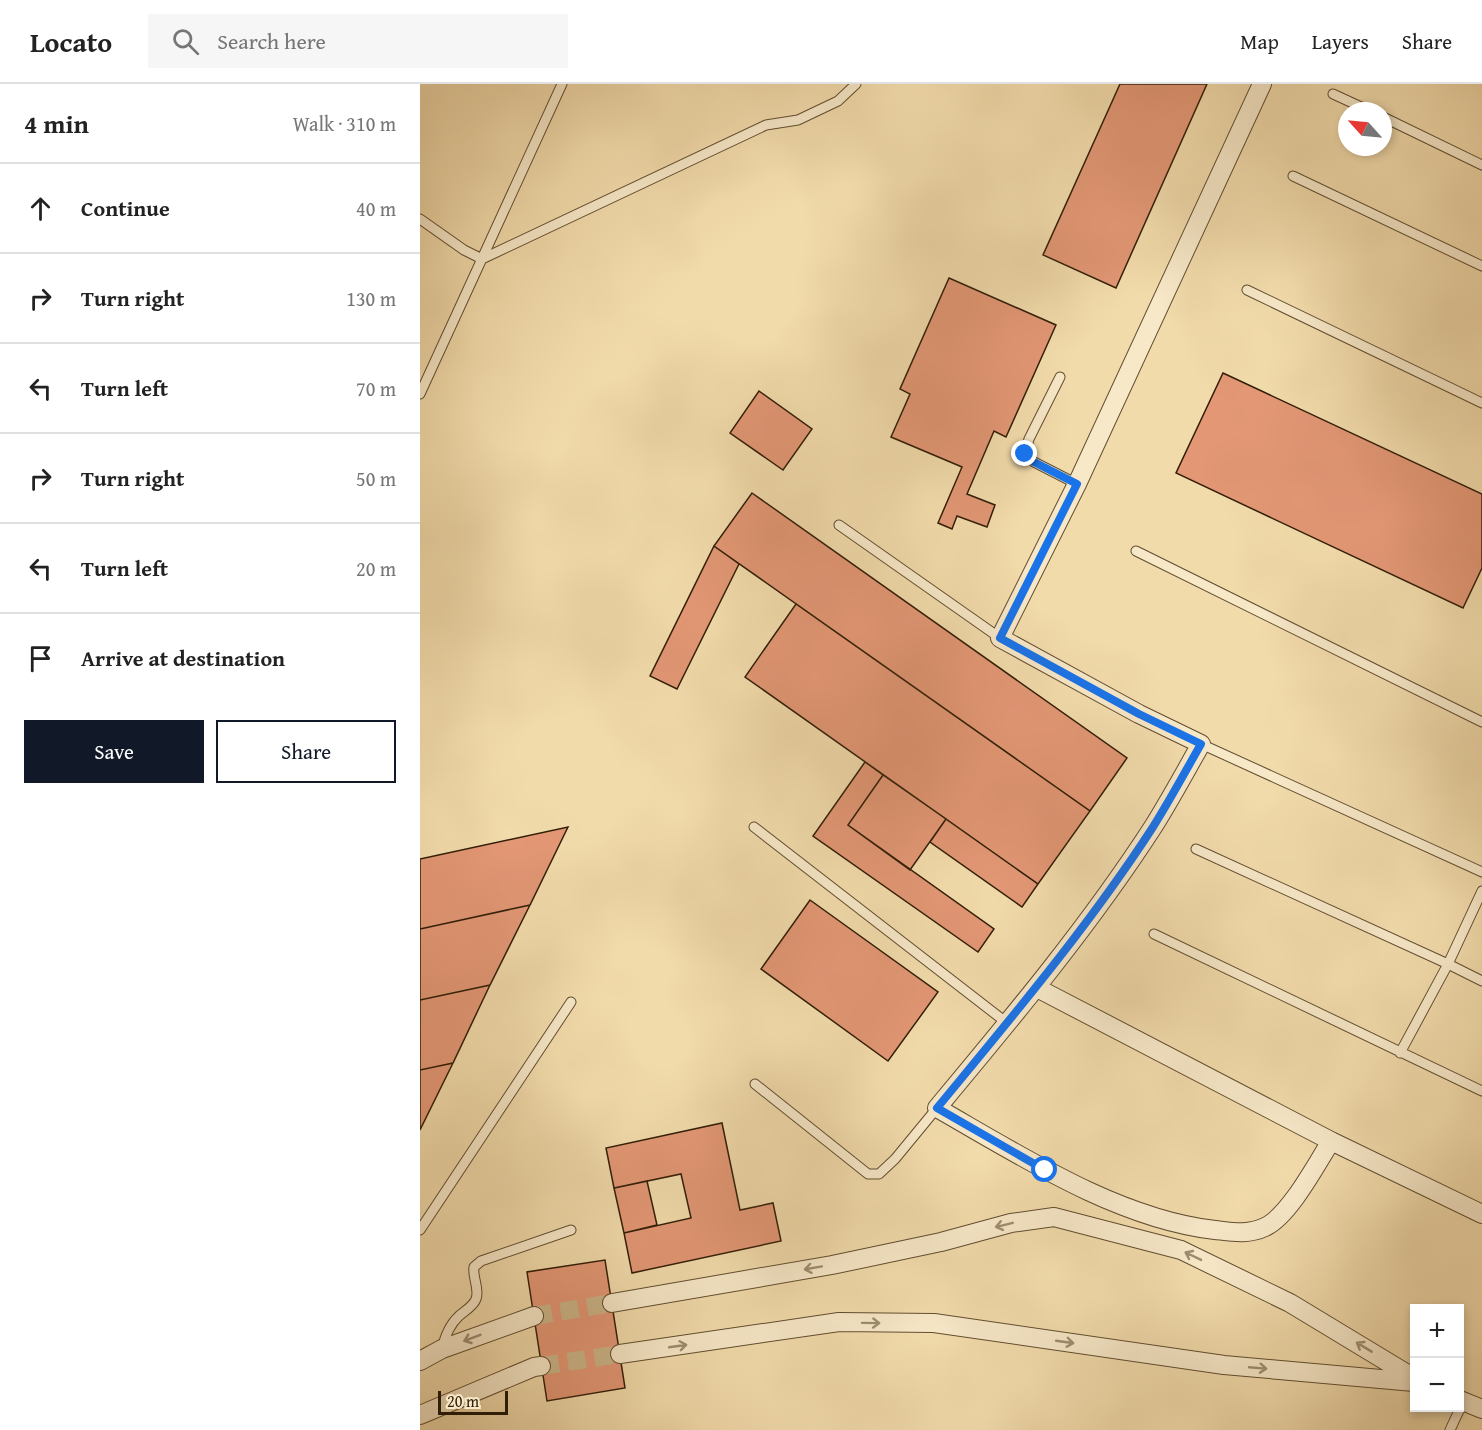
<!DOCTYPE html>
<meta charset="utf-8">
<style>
:root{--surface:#fff;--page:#f6f6f6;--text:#222;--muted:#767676;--line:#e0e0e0;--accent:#111827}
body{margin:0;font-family:"Gentium Book Plus",serif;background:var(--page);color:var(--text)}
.controls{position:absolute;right:18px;bottom:18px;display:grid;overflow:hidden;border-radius:0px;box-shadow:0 3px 9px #0003}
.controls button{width:54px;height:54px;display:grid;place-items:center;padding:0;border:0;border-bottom:2px solid var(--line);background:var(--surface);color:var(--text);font:30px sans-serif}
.compass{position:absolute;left:918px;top:18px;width:54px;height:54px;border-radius:50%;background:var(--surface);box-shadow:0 3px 9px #0003;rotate:297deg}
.scale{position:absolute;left:18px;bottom:15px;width:70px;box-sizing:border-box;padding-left:6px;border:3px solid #311e07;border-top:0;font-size:16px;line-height:21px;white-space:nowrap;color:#311e07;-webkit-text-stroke:4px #f7e8c8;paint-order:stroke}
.stop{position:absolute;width:18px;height:18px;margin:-14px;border:4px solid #1a73e8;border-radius:50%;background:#fff}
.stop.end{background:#1a73e8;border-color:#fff;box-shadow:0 2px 6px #0008}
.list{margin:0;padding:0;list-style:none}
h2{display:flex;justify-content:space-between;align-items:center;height:78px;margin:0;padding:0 24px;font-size:26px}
h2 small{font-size:20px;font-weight:400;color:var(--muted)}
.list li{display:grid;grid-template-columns:39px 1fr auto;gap:18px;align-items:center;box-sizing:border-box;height:90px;padding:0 24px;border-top:2px solid var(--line)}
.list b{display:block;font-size:22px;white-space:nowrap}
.list em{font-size:20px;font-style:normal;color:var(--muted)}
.actions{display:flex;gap:12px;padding:18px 24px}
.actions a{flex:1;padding:14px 0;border:2px solid var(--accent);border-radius:0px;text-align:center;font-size:21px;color:var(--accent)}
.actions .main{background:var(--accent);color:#fff}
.icon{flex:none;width:33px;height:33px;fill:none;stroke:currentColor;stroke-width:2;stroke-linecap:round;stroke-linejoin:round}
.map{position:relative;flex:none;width:1062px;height:1346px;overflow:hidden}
header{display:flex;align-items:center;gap:36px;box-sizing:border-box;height:84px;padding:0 30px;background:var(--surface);border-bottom:2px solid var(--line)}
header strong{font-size:28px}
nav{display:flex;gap:33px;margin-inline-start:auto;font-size:21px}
.search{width:420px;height:54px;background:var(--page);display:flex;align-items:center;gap:15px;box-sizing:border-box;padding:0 21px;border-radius:0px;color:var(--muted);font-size:22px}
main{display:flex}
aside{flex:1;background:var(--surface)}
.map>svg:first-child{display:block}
</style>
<header>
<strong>Locato</strong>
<div class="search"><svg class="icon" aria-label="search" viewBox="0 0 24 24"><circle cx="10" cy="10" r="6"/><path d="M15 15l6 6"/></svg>Search here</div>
<nav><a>Map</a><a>Layers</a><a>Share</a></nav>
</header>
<main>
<aside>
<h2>4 min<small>Walk · 310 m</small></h2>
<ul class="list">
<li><svg class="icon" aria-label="ahead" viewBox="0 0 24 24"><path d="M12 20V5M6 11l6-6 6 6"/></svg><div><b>Continue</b></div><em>40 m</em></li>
<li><svg class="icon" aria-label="right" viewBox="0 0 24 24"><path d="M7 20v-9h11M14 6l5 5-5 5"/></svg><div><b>Turn right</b></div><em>130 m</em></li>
<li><svg class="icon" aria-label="left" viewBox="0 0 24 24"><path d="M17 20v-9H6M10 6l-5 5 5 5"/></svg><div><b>Turn left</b></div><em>70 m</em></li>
<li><svg class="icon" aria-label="right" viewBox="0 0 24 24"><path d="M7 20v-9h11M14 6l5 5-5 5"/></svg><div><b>Turn right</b></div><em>50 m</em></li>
<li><svg class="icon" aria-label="left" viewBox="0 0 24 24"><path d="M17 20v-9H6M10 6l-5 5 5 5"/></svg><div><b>Turn left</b></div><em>20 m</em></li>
<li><svg class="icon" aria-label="arrive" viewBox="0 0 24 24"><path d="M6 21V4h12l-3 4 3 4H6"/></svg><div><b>Arrive at destination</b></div></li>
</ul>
<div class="actions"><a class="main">Save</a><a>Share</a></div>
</aside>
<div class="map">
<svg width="1062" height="1346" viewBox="0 0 1062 1346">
<rect width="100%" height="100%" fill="#f2dbab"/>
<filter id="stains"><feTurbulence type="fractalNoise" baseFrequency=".00333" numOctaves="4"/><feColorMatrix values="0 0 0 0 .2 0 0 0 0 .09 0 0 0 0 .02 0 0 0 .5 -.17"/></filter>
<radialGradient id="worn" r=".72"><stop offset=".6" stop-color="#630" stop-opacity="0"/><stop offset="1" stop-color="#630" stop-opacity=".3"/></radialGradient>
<path fill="#e39775" stroke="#311e07" stroke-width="1.5" d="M700,0H787L696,204L623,171Z
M529,194L636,241L586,353L574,347L547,410L575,421L567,443L537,432L532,445L518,439L542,383L471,353L490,310L480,305Z
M803,289L1062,410V484L1043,524L756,389Z
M339,307L392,345L363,386L310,349Z
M332,409L707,674L670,727L294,462Z
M294,462L319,480L257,605L230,592Z
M376,520L670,727L618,800L325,593Z
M445,678L463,691L428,741L574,845L558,868L393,752Z
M463,691L526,735L490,786L428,741Z
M526,735L618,800L602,823L510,758Z
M148,743L110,821L0,845V775Z
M390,816L518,908L468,977L341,885Z
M110,821L70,901L0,916V845Z
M70,901L33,979L0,986V916Z
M33,979L0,1046V986Z
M302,1039L320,1126L353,1119L361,1157L212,1189L204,1149L271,1134L261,1090L194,1104L186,1064Z
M227,1097L237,1141L204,1149L194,1104Z
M185,1176L205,1304L127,1317L107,1188Z"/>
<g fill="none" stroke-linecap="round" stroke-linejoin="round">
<path stroke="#cbb58a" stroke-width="18" stroke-dasharray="18 9" stroke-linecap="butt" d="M114,1232L192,1219
M121,1282L200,1270"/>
<defs>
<path id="lane" d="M913,10L950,27
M963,33L1062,81
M873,92L1062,182
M0,135L44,166L62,175L346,41L378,36L418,17L436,0
M827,206L1062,319
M640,293L609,355L605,370L614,378L657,400
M0,310L142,0
M419,441L580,554
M716,467L1062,638
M781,660L1062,788
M334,743L587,939
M776,765L1028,880L1062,897
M734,850L1062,1007
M980,969L1028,880L1062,807
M335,1000L448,1090H459L475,1075L517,1024
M0,1146L151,918
M22,1265C25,1252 29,1241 39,1232C44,1227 53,1223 56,1215C60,1205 52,1193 54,1183L61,1177L151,1146
M1030,1346L1043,1318"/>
<path id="street" d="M842,0L657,400L580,554L719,630L781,660C765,688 750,716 733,743C669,842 592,934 517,1024C601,1072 698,1135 795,1146C813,1148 828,1151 845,1143C869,1132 896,1081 911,1057
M617,904L911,1057L1062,1130
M192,1219L412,1181L521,1158L591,1139L634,1133L761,1166L870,1219L994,1294
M200,1270L419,1238L514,1239L804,1281L994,1298
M0,1277L22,1265L114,1232
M1040,1316L1062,1325
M0,1331L114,1283L121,1282"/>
</defs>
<use href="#lane" stroke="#614d30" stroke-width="11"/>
<use href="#street" stroke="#614d30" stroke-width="20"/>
<use href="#lane" stroke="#f7e8c8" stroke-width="9"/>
<use href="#street" stroke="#f7e8c8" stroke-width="18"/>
</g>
<defs><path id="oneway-shaft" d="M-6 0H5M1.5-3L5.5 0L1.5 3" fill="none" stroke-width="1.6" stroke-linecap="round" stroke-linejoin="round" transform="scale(1.5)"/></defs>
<g stroke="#9e8d71">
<use href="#oneway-shaft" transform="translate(584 1141) rotate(166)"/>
<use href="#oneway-shaft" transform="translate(773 1172) rotate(-154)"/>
<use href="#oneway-shaft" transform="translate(393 1184) rotate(170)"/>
<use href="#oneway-shaft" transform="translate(451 1239) rotate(1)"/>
<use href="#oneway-shaft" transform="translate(52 1254) rotate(159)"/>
<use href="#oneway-shaft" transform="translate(645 1258) rotate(8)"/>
<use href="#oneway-shaft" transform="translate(258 1262) rotate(-8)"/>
<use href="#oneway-shaft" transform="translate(944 1263) rotate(-149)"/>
<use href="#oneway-shaft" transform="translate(838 1284) rotate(5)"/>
</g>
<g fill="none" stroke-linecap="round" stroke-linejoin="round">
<path stroke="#1a73e8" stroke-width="8" d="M605,370L614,378L657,400L580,554L719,630L781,660C765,688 750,716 733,743C669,842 592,933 517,1024L625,1086"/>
</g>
<rect width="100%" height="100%" filter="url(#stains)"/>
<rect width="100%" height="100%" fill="url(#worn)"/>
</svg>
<div class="controls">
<button>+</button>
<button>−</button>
</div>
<svg class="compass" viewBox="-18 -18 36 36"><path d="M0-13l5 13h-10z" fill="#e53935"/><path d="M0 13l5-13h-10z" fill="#767676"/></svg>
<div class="scale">20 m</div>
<div class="stop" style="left:625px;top:1086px"></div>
<div class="stop end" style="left:605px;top:370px"></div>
</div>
</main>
